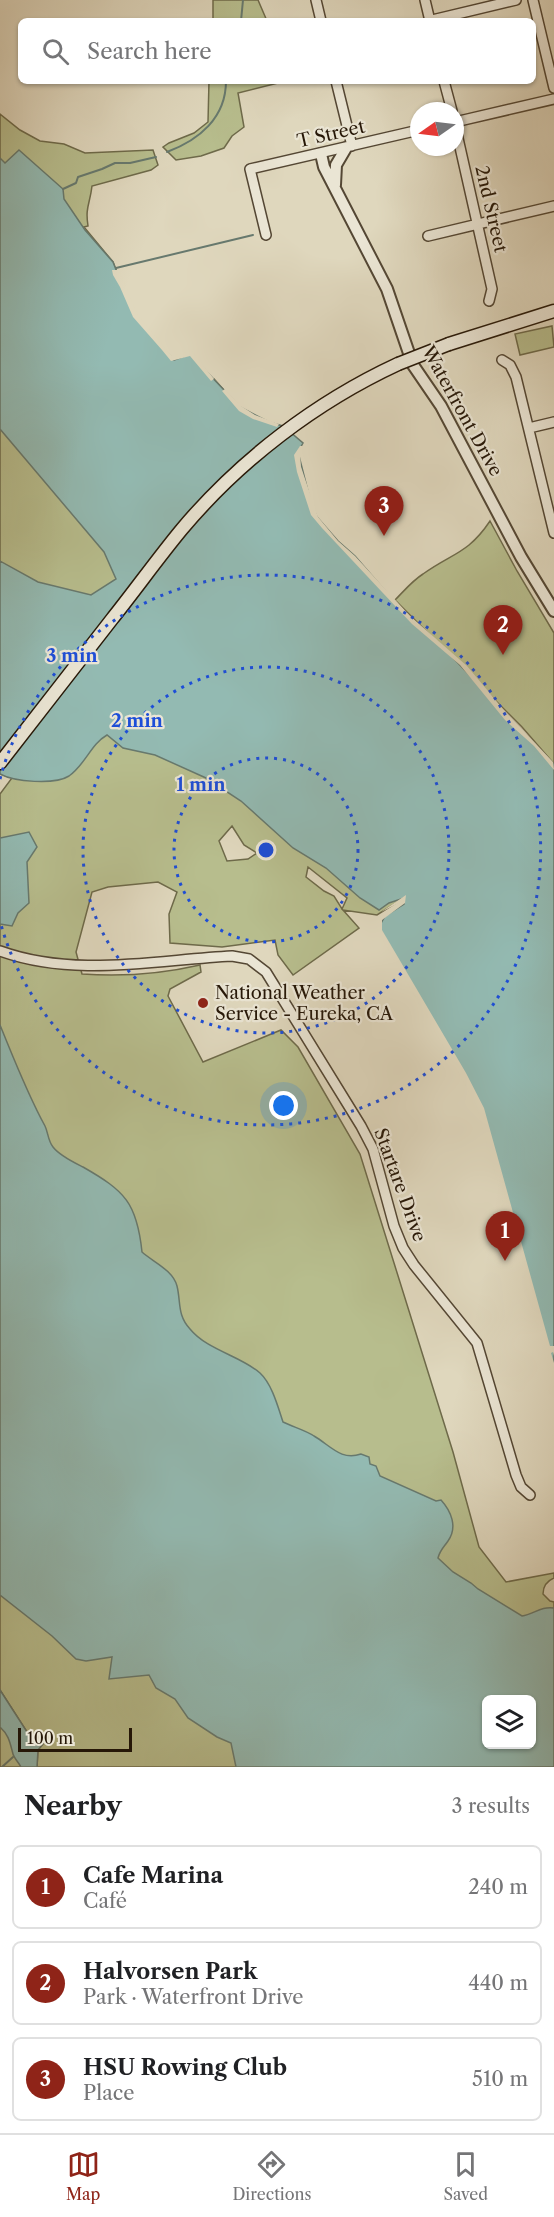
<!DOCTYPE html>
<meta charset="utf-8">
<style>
:root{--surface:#fff;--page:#f6f6f6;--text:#202124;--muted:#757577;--line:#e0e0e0;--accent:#8f2418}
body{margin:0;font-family:"Libre Caslon Text",serif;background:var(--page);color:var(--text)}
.controls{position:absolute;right:18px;bottom:18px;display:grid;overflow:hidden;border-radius:9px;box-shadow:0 2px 4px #0004}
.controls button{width:54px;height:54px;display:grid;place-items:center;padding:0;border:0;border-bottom:2px solid var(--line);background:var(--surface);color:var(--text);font:30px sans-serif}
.compass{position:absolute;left:410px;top:102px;width:54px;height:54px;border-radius:50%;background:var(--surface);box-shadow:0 2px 4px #0004;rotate:256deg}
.scale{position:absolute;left:18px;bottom:15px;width:114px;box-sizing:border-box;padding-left:6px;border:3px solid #261707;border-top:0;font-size:16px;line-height:21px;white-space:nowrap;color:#261707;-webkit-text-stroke:4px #eae5d4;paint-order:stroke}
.you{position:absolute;left:284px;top:1106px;width:21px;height:21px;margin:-15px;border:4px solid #fff;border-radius:50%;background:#1a73e8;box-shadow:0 0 0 9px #1a73e833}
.badge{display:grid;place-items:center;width:39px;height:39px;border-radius:50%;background:var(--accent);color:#fff;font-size:20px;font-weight:700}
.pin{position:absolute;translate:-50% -50px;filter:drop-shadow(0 2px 3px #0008)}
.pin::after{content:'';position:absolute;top:32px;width:21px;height:18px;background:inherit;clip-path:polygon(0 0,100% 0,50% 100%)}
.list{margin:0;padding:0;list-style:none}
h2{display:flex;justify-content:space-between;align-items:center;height:78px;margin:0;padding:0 24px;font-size:26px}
h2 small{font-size:20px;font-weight:400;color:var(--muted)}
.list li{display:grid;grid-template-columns:39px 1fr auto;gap:18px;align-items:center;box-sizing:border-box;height:84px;margin:0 12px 12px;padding:0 12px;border:2px solid var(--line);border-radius:9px}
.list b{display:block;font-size:22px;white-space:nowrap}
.list p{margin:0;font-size:20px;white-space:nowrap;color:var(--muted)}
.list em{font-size:20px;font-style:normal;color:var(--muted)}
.icon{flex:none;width:33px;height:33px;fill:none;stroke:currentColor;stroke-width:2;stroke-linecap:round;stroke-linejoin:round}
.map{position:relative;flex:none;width:554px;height:1767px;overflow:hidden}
.search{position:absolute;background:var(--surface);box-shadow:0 2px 4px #0004;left:18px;right:18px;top:18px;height:66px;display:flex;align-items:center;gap:15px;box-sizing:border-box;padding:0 21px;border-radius:9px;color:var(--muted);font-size:22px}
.sheet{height:366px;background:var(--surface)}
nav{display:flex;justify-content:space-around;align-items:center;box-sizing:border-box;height:84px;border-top:2px solid var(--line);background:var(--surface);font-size:16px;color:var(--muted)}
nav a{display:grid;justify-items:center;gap:3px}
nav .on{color:var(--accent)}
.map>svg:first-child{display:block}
</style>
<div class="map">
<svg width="554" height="1767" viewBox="0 0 554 1767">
<rect width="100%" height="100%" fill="#dfd7bd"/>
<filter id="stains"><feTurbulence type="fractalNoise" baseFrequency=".00333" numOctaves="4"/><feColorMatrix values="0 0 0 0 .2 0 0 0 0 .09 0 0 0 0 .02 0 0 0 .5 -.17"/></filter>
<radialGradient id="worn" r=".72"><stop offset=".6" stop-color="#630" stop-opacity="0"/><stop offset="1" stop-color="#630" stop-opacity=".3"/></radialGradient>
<path fill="#b7bd8d" stroke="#6e6a4a" stroke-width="1.5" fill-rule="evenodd" d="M213,0H258L267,21H213Z
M209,81H286L238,93L244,127L232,136L224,148L201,156L176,160L163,147L169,143L194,133L208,122Z
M0,114L20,130L40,141L64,144L85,153L153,150L158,165L151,170L92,186C90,204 85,207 88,226L84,227L113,262L116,270H112L113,275L120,287L133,317L171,361L189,356L211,381L214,379L224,390L223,392C233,404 242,414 257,421C267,425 276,426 284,433L259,453L158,356L66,236L64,231L7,169L0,167Z
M552,326L554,347L520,355L515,334Z
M0,401L153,597L0,630Z
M490,521L517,571L554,633V764L522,727L395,600C404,591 412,581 423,574C452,553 468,554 490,521Z
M109,708L404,898L377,915L343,910L359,928L293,975L278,955L275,940L222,947L170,943L169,914L177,892L158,882L108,887L92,892L76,952L82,974C122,977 161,974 200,965L201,972L170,989L168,996L203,1062L281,1030L298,1047L360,1154L453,1452L479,1547L506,1582L554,1573V1578C547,1581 543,1586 543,1594L550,1601L554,1602V1659L0,1238V794L12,778L0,774ZM232,826L244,845L257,853L248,859L227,861L219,841ZM308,867L347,898L342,909L334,896L324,891L306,877Z
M0,1580L150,1654L272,1767H37L38,1750L43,1744L27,1732L0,1690Z
M0,1702L32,1767H0Z"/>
<path fill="#93bab2" stroke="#67796e" stroke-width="1.5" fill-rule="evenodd" d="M19,150L63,189L64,199L85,230L113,262L134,316L174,360L190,354L240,407L269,422L283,426L303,443L298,452L311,503L317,517L338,541L355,556L413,623L438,642L554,764V1376L479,1103L379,927L385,916L404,904V898L389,903L379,910L360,898L326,868L293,848L241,801L206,778L155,755L123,748L107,735C91,744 85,765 69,776C55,785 14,782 0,774V561L38,582L91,595L116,579L104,552L0,429V158L5,163Z
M29,832L37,847L27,862L29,903L18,913L12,926L0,924V838Z
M0,1025C14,1059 27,1093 45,1126C48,1132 48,1141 53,1147C60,1156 73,1162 83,1167C125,1191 137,1203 142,1252C153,1262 173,1270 177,1286C181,1302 177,1315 190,1329C207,1350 241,1356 260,1373C272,1384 278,1407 283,1422C293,1427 305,1430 314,1436C331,1446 341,1461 361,1454L369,1457L370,1464L376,1466L380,1476L436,1501L441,1500C451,1511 458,1527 448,1541C444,1547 440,1550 438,1558L453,1572L471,1583L478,1589L522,1616C534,1614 541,1606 554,1608V1767H236L231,1743L217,1737L188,1718L175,1699L156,1688L149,1675L109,1679L112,1657L86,1661L76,1659L52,1636L0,1595ZM486,1700H532V1744H486Z
M0,1690L27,1732L43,1744L38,1750L37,1767H21C19,1763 14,1758 13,1754C10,1743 9,1735 0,1727Z"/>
<path fill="#dfd7bd" d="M112,270H119L137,314L172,356L192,351L214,379L211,381L190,356L171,361L162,350L133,317L120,287L113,275Z
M225,389L241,406L255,415L279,424L277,427L253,419L239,411L222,391Z
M300,446H303L300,454L301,467L318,517L338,541L355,556L410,616L467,666L503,709L553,762L554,770L534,746L505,720L460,665L412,624L322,528L311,515L297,472L294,455Z
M406,895L405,903L382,920V930L466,1073L484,1108L550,1346H554V1356L553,1352L551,1353L554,1363V1379L551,1377L542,1344L476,1104L376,928L382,914L401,902L381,912Z"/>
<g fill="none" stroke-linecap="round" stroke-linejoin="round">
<path stroke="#67796e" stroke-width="2" d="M241,21L243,0
M167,152C199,140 226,118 226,81
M63,189L76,183L78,177L102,169L115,163H130L156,157
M116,268L253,235
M2,1767L13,1757"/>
<defs>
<path id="minor" d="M316,0L321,21
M425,0L430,21
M533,0L554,88
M428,21L516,0
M336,81L352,146
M444,81L452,111
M455,122L554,99
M455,125L492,289L489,301
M266,235L250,169L419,130
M428,236L554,206
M502,360L510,365L516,377L554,533
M529,428L554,422
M0,951C75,978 155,960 232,956L249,959L266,972L361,1126L373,1149L394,1226L403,1248L414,1265L477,1343L516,1475L521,1487L530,1495"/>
<path id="tertiary" d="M321,154L324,167L387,289L413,365L441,406L521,557L554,611
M335,185L336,165L346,148"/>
<path id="secondary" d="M449,344L554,311
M0,763C37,715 75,667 112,619C136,589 158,558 182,529C240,460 316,402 398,364"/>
</defs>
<use href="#minor" stroke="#544734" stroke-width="12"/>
<use href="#tertiary" stroke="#544734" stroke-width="14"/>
<use href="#secondary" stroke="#261707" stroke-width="15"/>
<use href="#minor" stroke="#eae5d4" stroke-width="9"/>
<use href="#tertiary" stroke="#eae5d4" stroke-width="10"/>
<use href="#secondary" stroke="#eae5d4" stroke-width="12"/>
<defs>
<path id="secondary-bridge" d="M398,364L449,344"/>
</defs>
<use href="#secondary-bridge" stroke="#261707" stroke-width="15" stroke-linecap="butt"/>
<use href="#secondary-bridge" stroke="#eae5d4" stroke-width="12"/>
</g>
<g fill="none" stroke="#1d4ed8" stroke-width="3" stroke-dasharray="3 6">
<circle cx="266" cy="850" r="92"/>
<circle cx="266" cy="850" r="183"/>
<path d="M0 779A275 275 0 1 1 0 921"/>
</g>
<circle fill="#8f2418" stroke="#eae5d4" stroke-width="2" cx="203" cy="1003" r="6"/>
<g text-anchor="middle" stroke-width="4.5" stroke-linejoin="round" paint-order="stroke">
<g font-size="18" fill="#261707" stroke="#eae5d4">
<text transform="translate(331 134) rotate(-13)" y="6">T Street</text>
<text transform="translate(491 209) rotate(77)" y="6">2nd Street</text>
<text transform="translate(462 411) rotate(61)" y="6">Waterfront Drive</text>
<text transform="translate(400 1185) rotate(70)" y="6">Startare Drive</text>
</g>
<g font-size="18" fill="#261707" stroke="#eae5d4" text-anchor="start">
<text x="215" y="999">National Weather<tspan x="215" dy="21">Service - Eureka, CA</tspan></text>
</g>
</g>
<circle cx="266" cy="850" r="9" fill="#1d4ed8" stroke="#eae5d4" stroke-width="3"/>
<g font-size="18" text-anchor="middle" font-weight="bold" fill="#1d4ed8" stroke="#eae5d4" stroke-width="4.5" stroke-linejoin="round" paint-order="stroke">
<text x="72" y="662">3 min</text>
<text x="137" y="727">2 min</text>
<text x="201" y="791">1 min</text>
</g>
<rect width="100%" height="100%" filter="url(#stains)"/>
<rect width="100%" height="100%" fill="url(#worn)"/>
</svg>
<div class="controls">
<button><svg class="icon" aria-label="layers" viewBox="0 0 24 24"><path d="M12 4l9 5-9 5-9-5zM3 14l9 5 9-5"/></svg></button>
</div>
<svg class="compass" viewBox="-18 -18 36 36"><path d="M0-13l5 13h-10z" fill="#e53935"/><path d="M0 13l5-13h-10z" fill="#757577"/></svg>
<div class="scale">100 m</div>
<div class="you"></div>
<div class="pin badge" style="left:505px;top:1261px">1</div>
<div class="pin badge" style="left:503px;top:655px">2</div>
<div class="pin badge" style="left:384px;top:536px">3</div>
<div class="search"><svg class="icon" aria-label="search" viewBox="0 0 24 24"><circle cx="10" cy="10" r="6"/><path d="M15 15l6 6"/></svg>Search here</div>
</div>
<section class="sheet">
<h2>Nearby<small>3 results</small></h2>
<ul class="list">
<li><span class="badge">1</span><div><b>Cafe Marina</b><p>Café</p></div><em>240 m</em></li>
<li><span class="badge">2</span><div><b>Halvorsen Park</b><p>Park · Waterfront Drive</p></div><em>440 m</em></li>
<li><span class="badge">3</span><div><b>HSU Rowing Club</b><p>Place</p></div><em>510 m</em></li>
</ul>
</section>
<nav>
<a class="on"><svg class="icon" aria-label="map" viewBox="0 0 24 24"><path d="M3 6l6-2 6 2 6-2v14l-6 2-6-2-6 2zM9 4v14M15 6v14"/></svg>Map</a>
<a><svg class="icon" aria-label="directions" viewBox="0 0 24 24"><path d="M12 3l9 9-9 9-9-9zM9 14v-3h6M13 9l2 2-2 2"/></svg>Directions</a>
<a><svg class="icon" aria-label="saved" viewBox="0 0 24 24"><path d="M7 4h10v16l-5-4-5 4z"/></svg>Saved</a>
</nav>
